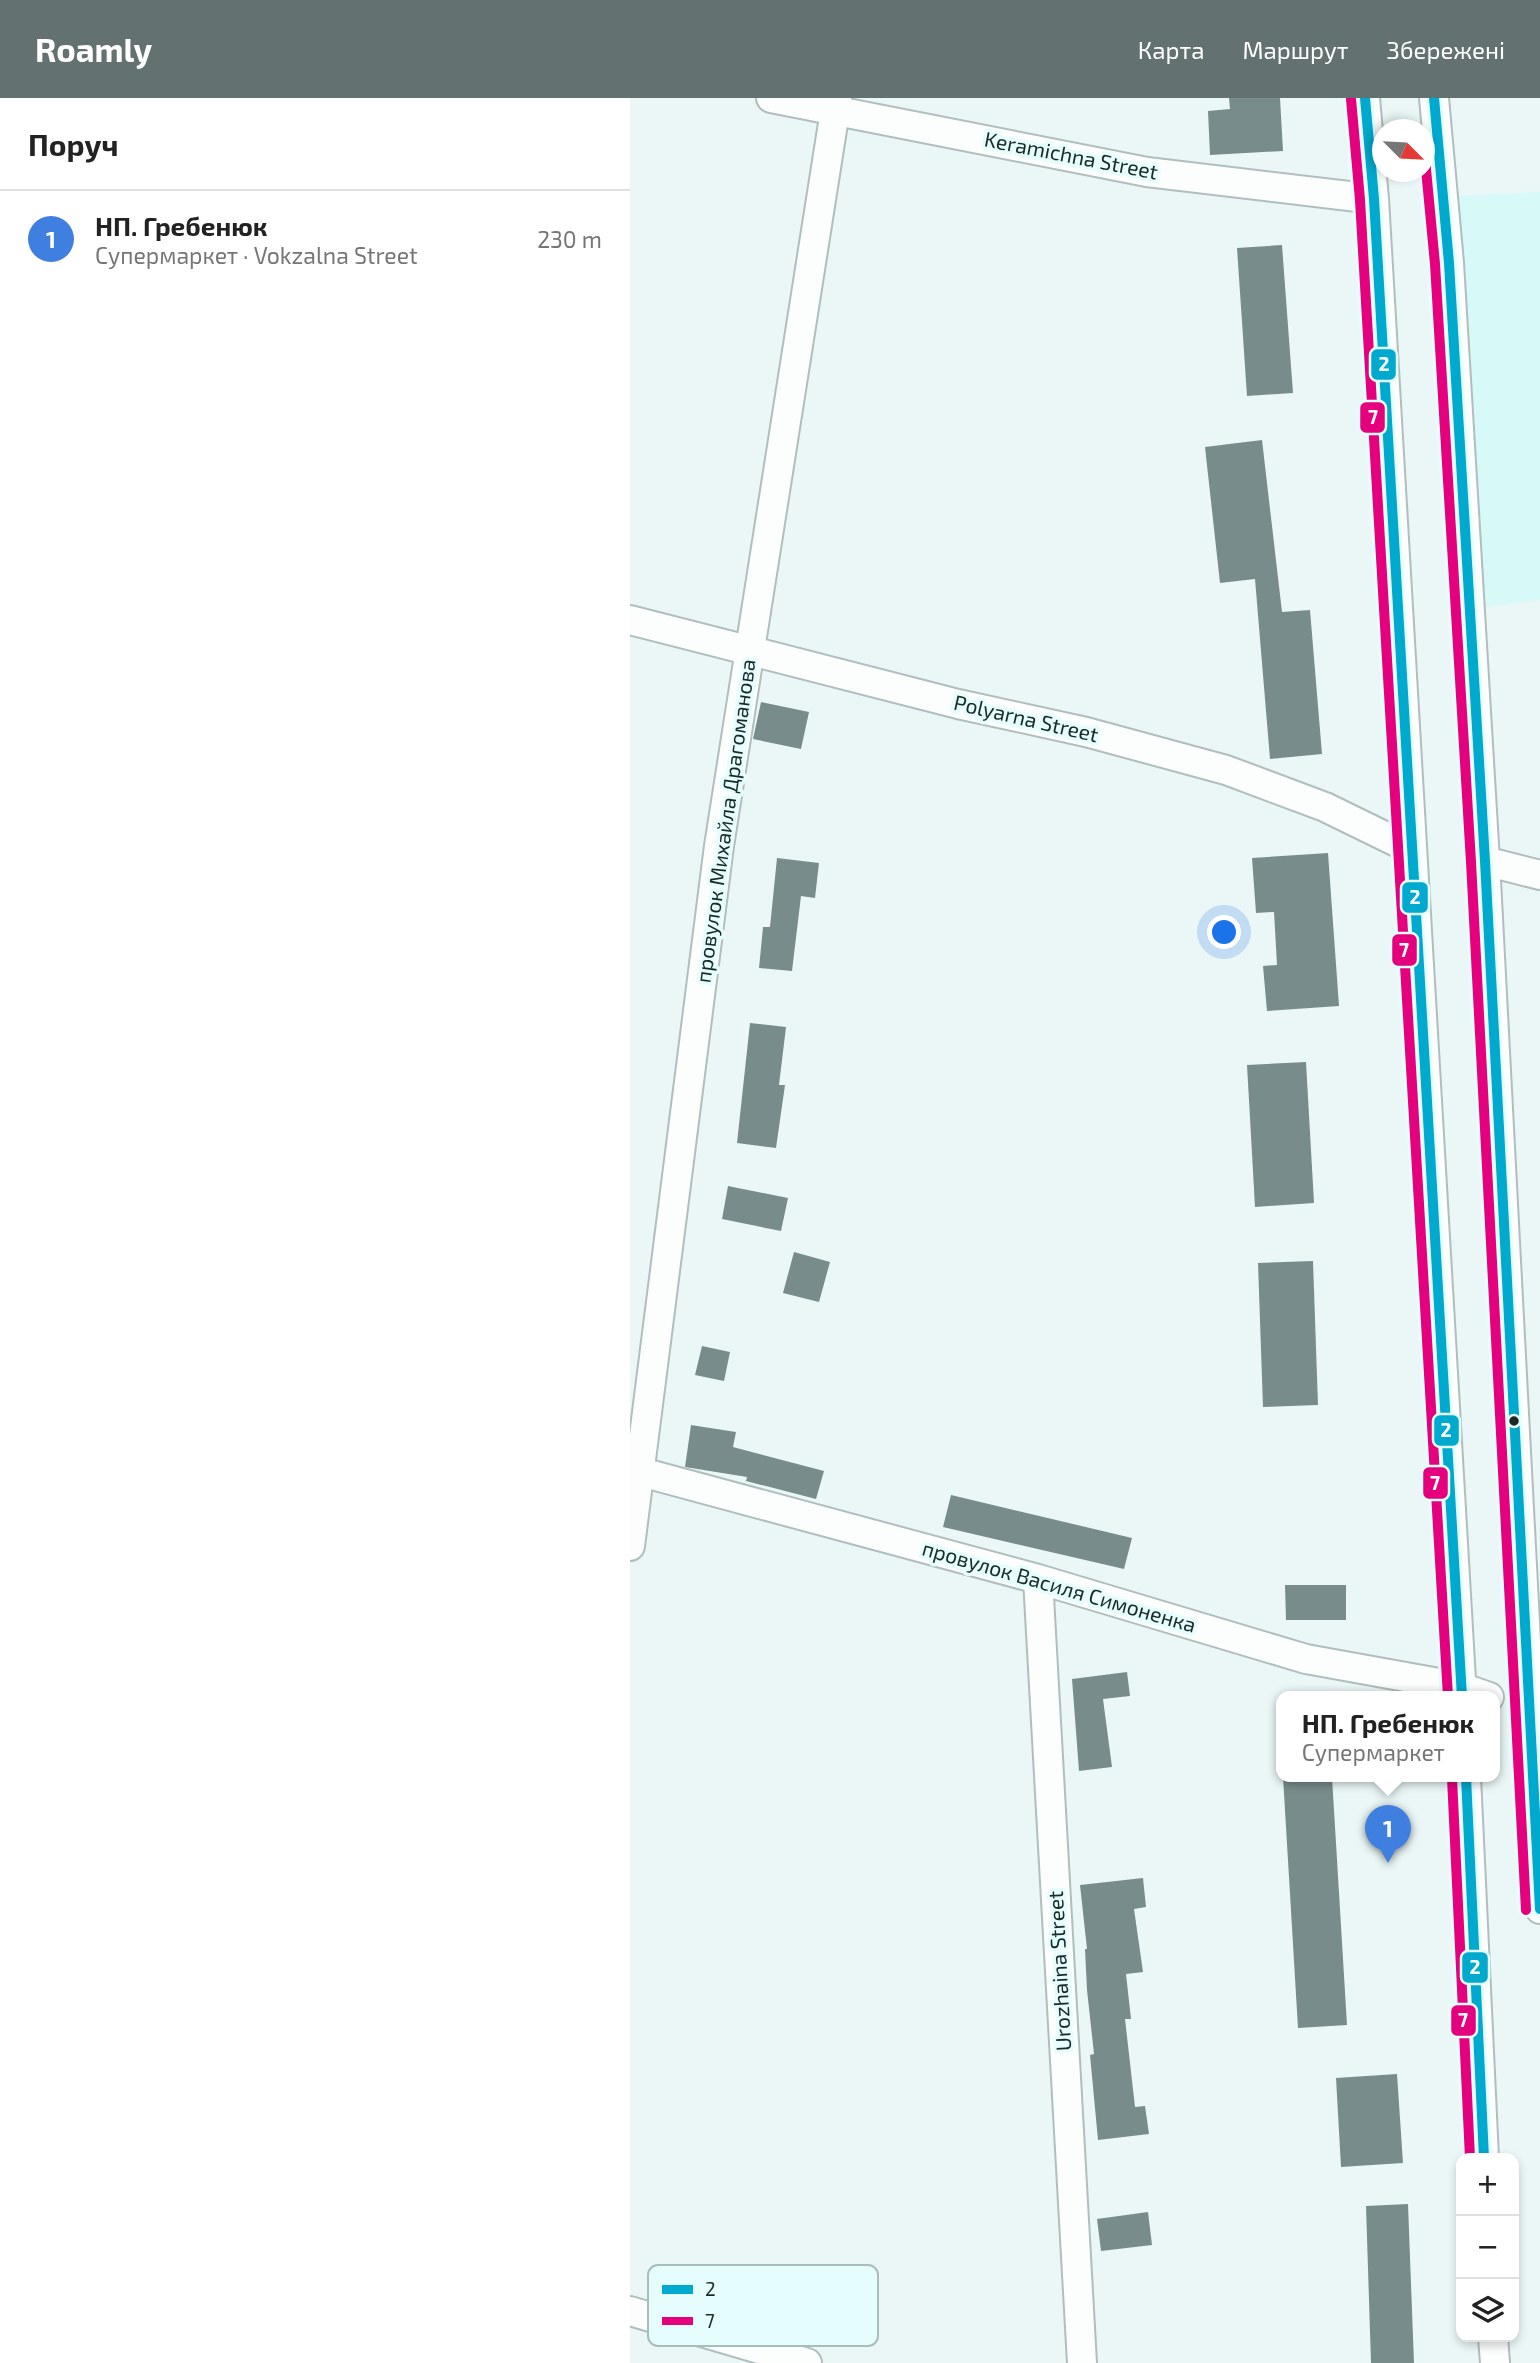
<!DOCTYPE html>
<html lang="uk">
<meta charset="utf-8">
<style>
:root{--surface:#fff;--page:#f6f6f6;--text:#222;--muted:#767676;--line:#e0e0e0;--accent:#637271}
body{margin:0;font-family:"Exo 2",sans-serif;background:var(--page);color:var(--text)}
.controls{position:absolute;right:21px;bottom:21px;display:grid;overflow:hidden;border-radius:14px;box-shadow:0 4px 10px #0003}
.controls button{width:63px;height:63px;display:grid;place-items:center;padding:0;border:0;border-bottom:2px solid var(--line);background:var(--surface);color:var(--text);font:35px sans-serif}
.compass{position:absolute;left:742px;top:21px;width:63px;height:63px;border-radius:50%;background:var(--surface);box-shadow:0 4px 10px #0003;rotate:114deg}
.you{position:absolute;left:595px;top:835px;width:24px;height:24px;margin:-18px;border:5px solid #fff;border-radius:50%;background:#1a73e8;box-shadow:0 0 0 10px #1a73e833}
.badge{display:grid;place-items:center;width:46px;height:46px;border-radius:50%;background:var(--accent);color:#fff;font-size:23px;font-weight:700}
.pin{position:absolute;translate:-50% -58px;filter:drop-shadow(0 2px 4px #0008)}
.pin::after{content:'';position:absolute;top:37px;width:24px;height:21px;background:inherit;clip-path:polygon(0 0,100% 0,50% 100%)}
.popup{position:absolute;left:646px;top:1593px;width:224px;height:91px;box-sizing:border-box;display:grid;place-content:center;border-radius:14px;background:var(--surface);filter:drop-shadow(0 2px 5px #0005);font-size:23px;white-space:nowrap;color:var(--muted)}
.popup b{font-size:26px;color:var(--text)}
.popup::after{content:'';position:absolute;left:50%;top:100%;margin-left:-14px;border:14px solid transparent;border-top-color:var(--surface)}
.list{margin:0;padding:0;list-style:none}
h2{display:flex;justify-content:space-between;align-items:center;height:91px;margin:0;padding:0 28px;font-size:30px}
h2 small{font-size:23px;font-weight:400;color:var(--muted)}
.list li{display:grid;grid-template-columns:46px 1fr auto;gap:21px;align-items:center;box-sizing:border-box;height:98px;padding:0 28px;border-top:2px solid var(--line)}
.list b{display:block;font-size:26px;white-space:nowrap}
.list p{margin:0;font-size:23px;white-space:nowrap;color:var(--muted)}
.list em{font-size:23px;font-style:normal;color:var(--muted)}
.icon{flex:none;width:38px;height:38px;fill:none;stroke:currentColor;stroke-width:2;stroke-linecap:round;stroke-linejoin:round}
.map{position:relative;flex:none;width:910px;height:2265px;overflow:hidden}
header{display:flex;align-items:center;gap:42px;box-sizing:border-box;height:98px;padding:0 35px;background:var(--accent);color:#fff}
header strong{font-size:33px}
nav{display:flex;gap:38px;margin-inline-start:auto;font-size:24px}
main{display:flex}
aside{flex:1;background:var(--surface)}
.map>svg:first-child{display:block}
</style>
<header>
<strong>Roamly</strong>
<nav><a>Карта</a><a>Маршрут</a><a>Збережені</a></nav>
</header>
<main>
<aside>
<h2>Поруч<small></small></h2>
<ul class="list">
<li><span class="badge" style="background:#3f7fe0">1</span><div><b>НП. Гребенюк</b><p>Супермаркет · Vokzalna Street</p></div><em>230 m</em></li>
</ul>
</aside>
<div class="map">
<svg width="910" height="2265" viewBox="0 0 910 2265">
<rect width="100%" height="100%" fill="#ebf7f7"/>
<path fill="#d7f9f7" d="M910,94V502L849,510L826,98Z"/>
<path fill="#798c8c" d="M599,0H650L653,53L580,57L578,13L600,11Z
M652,147L663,295L617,298L607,150Z
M632,342L652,514L680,512L692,656L640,661L625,481L590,485L575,349Z
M131,604L179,614L171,651L123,641Z
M698,755L709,908L637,913L633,868L647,867L644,814L626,815L622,760Z
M147,760L189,765L185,800L171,798L162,873L129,870L133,829H140Z
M120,925L156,929L149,987H155L146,1050L107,1045Z
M676,964L684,1105L625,1109L617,967Z
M98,1088L158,1100L151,1133L92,1121Z
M164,1154L200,1164L189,1204L153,1195Z
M683,1163L688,1307L633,1309L628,1165Z
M72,1248L100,1254L94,1283L65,1277Z
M61,1327L106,1334L103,1349L194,1373L186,1401L116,1383L117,1379L55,1369Z
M321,1397L502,1440L494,1471L313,1429Z
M655,1487H716V1522H656Z
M497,1574L500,1598L473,1601L482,1669L449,1673L442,1581Z
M653,1679H702L717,1927L668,1930Z
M513,1780L516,1809L504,1811L513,1874L496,1876L501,1921H495L505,2009L515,2008L519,2036L468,2042L460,1957L464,1956L457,1892L455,1851H457L450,1787Z
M767,1976L773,2065L711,2069L706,1980Z
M778,2106L784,2265H741L736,2108Z
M518,2114L522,2147L471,2153L467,2121Z"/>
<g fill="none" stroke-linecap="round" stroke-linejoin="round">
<defs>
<path id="minor" d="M141,0L517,74L744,101
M735,0L744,101L832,1599
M804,0L819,165L855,763L910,1811
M0,522L328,606L456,634L596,672L695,709L781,751
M855,763L910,777
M0,1371L408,1481L676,1561L831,1589L859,1599
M0,1448L89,748L207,0
M408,1481L452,2265
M836,1679L854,2060
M0,2213L177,2265
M863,2239L865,2265"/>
</defs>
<use href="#minor" stroke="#b1bebe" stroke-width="32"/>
<use href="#minor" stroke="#fcfefe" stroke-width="28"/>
<defs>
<path id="bus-1" d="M735,0L744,101L832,1599
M804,0L819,165L855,763L910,1811
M836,1679L854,2060"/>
<path id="bus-2" d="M721,1L730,102L818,1599
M794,50L805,166L841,764L896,1812
M822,1680L840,2060"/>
</defs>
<use href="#bus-1" stroke="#e5fdfc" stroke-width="16"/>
<use href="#bus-2" stroke="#e5fdfc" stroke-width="16"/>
<use href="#bus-1" stroke="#00a9ce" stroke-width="10"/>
<use href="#bus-2" stroke="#e5007d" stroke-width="10"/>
</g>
<circle fill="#1a2a29" stroke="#e5fdfc" stroke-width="2.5" cx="884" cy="1323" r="6"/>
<g text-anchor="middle" stroke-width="7" stroke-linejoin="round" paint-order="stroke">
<g font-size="21" fill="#1a2a29" stroke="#e5fdfc">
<text transform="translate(441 58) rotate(11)" y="7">Keramichna Street</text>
<text transform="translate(396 621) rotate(13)" y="7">Polyarna Street</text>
<text transform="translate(96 723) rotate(-82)" y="7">провулок Михайла Драгоманова</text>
<text transform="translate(429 1489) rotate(16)" y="7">провулок Василя Симоненка</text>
<text transform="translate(430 1873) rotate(-93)" y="7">Urozhaina Street</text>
</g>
</g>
<rect x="18" y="2167" width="230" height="81" rx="10" fill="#e5fdfc" stroke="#a8bebd" stroke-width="2"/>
<rect x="32" y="2187" width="31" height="9" fill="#00a9ce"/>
<rect x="32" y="2219" width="31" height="8" fill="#e5007d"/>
<g font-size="19" fill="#1a2a29">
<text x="75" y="2198">2</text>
<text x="75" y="2230">7</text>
</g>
<g stroke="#e5fdfc" stroke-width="2.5">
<rect x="740" y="250" width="27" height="33" rx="7" fill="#00a9ce"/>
<rect x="729" y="303" width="27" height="33" rx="7" fill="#e5007d"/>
<rect x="771" y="783" width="28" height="33" rx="7" fill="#00a9ce"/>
<rect x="761" y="835" width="27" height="34" rx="7" fill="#e5007d"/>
<rect x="803" y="1316" width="27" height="33" rx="7" fill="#00a9ce"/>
<rect x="792" y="1368" width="27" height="34" rx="7" fill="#e5007d"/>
<rect x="831" y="1853" width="28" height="33" rx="7" fill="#00a9ce"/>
<rect x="820" y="1906" width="27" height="33" rx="7" fill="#e5007d"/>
</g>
<g font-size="19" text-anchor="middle" font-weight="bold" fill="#fff">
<text x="754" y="273">2</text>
<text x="743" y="326">7</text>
<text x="785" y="806">2</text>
<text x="774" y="859">7</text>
<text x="816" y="1339">2</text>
<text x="805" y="1392">7</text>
<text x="845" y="1876">2</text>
<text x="833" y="1929">7</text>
</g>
</svg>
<div class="controls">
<button>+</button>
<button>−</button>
<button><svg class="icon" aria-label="layers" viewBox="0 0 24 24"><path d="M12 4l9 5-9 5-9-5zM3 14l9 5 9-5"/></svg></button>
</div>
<svg class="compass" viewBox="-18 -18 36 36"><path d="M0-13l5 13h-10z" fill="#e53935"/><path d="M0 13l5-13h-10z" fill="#767676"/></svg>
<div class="you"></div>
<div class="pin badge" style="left:758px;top:1765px;background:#3f7fe0">1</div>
<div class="popup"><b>НП. Гребенюк</b>Супермаркет</div>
</div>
</main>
